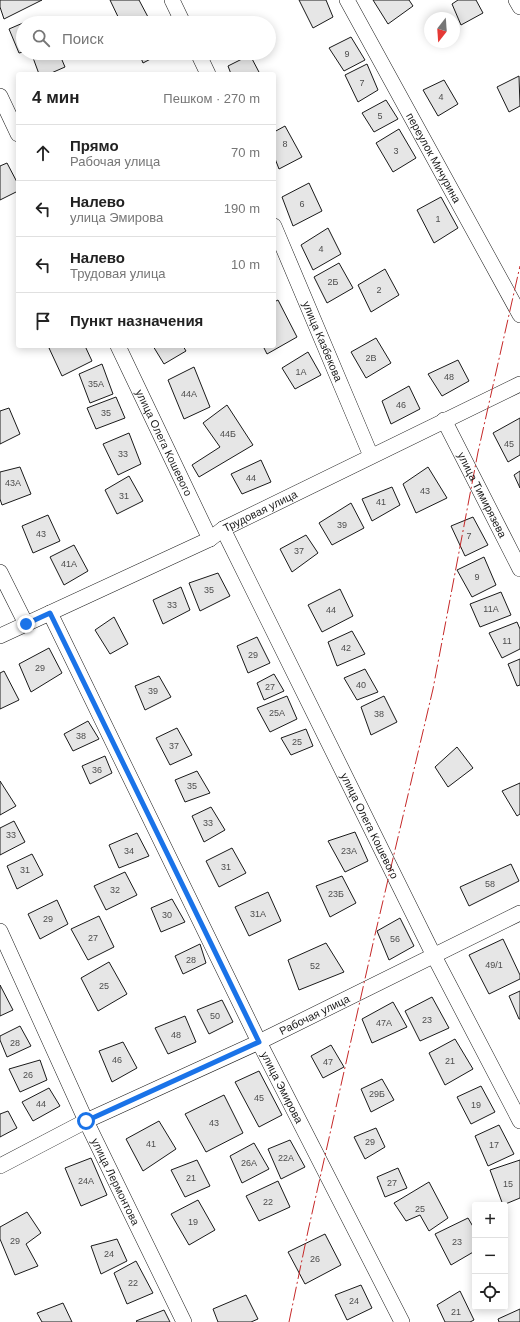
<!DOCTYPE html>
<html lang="ru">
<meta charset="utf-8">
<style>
:root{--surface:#fff;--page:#f6f6f6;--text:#222;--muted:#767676;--line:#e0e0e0}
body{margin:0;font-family:Helvetica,sans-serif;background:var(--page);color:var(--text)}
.controls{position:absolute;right:12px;bottom:12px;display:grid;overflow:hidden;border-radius:4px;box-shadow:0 2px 10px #0003}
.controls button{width:36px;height:36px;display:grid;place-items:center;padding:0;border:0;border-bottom:1px solid var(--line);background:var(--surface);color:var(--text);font:20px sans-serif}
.compass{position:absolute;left:424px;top:12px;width:36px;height:36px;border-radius:50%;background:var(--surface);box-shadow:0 2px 10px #0003;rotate:197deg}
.stop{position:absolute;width:12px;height:12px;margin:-9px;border:3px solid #1a73e8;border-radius:50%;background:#fff}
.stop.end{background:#1a73e8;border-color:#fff;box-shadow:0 1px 4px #0008}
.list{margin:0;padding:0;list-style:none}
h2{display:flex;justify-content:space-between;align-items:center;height:52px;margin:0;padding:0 16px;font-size:17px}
h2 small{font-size:13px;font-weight:400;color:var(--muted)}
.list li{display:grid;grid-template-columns:26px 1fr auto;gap:12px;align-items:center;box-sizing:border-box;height:56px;padding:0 16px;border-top:1px solid var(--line)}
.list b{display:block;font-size:15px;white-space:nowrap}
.list p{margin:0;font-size:13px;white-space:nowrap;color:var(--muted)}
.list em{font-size:13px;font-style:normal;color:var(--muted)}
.icon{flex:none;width:22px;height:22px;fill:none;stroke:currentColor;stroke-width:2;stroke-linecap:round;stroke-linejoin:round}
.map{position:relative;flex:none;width:520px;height:1322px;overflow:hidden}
.search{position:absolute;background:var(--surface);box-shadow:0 2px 10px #0003;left:16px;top:16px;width:260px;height:44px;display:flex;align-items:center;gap:10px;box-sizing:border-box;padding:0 14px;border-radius:22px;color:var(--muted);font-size:15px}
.panel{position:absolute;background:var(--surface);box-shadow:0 2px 10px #0003;left:16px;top:72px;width:260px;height:276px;border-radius:4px}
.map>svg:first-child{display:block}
</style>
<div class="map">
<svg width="520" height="1322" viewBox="0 0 520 1322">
<rect width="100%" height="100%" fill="#fff"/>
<path fill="#e6e6e6" stroke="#1a1a1a" d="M0,0H42L4,19L0,7Z
M110,0H139L148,17L135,23H121Z
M299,0H326L333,17L313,28Z
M373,0H409L413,6L388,24Z
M458,0H476L483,13L461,25L452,4Z
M39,17L42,23H24Z
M23,23V52L19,53L9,29Z
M351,37L365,60L344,71L329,48Z
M36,53H59L65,67L49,74H39L32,55Z
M139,53H162L143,63Z
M250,55L260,74H231L228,66Z
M367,64L378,90L358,102L345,75Z
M519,76L520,106L509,112L497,87Z
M444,80L458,104L438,116L423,90Z
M386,100L398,119L374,132L362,113Z
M285,126L302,157L279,169L274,156V132Z
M399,129L416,158L393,172L376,143Z
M7,163L18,184V191L0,200V166Z
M309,183L322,211L293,226L282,197Z
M441,197L458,228L434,243L417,210Z
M328,228L341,254L313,270L301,245Z
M339,263L353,288L327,303L314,277Z
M385,269L399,295L371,312L358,285Z
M278,300L297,337L267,354L263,346H274V302Z
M376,338L391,363L366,378L351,352Z
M54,346H85L92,361L62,376L49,348Z
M153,346H183L186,351L164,364Z
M308,352L321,375L295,389L282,368Z
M458,360L469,381L442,396L428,374Z
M102,364L113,394L90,403L79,374Z
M194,367L210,407L184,419L168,380Z
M409,386L420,409L391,424L382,401Z
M116,397L125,418L96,429L87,408Z
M227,405L253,445L199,477L192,465L220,447L203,423Z
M9,408L20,434L0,444V411Z
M520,418V455L508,462L493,433Z
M129,433L141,464L118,475L103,444Z
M261,460L271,482L242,494L231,474Z
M20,467L31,494L2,505L0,499V472Z
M428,467L447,498L416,513L403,484Z
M520,471V488L514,475Z
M129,476L143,501L117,514L105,490Z
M392,487L400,505L372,521L362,499Z
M351,503L364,528L332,545L319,523Z
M48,515L60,541L33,553L22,526Z
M473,517L488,545L465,556L451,526Z
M306,535L318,553L292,572L280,549Z
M74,545L88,571L64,585L50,557Z
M484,557L496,585L472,597L457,570Z
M218,573L230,596L200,611L189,583Z
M181,587L190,610L163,624L153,600Z
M340,589L353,616L322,632L308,605Z
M501,592L511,615L480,627L470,604Z
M114,617L128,644L110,654L95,630Z
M517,622L520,629V649L502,658L489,633Z
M352,631L365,654L337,666L328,642Z
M257,637L270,663L248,673L237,646Z
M49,648L62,673L31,692L19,664Z
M520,659V685L517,686L508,664Z
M365,669L378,692L357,700L344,678Z
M4,671L19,700L0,709V673Z
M274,674L284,691L264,700L257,683Z
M159,676L171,697L145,710L135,686Z
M287,696L297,719L270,732L257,708Z
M384,696L397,722L371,735L361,707Z
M88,721L99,739L73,751L64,734Z
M177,728L192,755L170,765L156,738Z
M306,729L313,746L291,755L281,738Z
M457,747L473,768L448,787L435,767Z
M105,756L112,773L90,784L82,766Z
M197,771L210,793L185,802L175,780Z
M0,781L16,806L0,815Z
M520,783V814L517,816L502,791Z
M211,807L225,830L204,842L192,816Z
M14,821L25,842L0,855V828Z
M355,832L368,861L345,872L328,841Z
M137,833L149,856L119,868L109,845Z
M232,848L246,873L219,887L206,861Z
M32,854L43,875L17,889L7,866Z
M511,864L519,881L469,906L460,887Z
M125,872L137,895L106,910L94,886Z
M342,876L356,903L330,917L316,886Z
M268,892L281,921L249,936L235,907Z
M172,899L185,922L161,932L151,908Z
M57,900L68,924L40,939L28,914Z
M99,916L114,947L88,960L71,929Z
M400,918L414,946L389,960L377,931Z
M503,939L520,975V979L489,994L469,955Z
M326,943L344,972L299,990L288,960Z
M200,944L206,963L183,974L175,956Z
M109,962L127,994L98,1011L81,978Z
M0,985L13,1010L0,1016Z
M520,991V1019H519L509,996Z
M432,997L449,1028L420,1041L405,1011Z
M222,1000L233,1022L209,1034L197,1010Z
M393,1002L407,1027L372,1043L362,1019Z
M185,1016L196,1042L168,1054L155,1028Z
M20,1026L31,1046L7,1057L0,1040V1036Z
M455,1039L473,1069L445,1085L429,1053Z
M123,1042L137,1068L112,1082L99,1051Z
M331,1045L344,1067L323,1078L311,1056Z
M40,1060L47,1080L20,1092L9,1069Z
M259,1071L282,1115L259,1127L235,1082Z
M382,1079L394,1100L371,1112L361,1089Z
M481,1086L495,1112L471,1124L457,1097Z
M49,1088L60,1106L33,1121L22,1102Z
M224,1095L243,1133L206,1152L185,1114Z
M8,1111L17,1128L0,1137V1114Z
M159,1121L176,1149L143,1171L126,1139Z
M499,1125L514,1154L488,1166L475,1136Z
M376,1128L385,1147L365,1159L354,1137Z
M290,1140L305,1167L281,1179L268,1149Z
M254,1143L269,1169L242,1183L230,1156Z
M91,1158L107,1195L81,1206L65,1168Z
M197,1160L210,1186L185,1197L171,1170Z
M520,1160V1198L503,1205L490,1170Z
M398,1168L407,1188L385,1197L377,1177Z
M278,1181L290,1207L259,1221L246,1196Z
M429,1182L448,1218L429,1231L420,1215L406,1221L394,1203Z
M198,1200L215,1230L189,1245L171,1214Z
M27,1212L41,1233L26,1244L38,1266L15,1275L0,1239V1227Z
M468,1218L475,1230V1251L451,1265L435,1234Z
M325,1234L341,1265L305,1284L288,1252Z
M117,1239L127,1261L101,1274L91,1246Z
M136,1261L153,1293L127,1304L114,1273Z
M361,1285L372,1308L347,1320L335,1295Z
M460,1291L474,1320L470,1322H445L437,1305Z
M246,1295L258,1319L251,1322H218L213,1309Z
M63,1303L72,1322H42L37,1313Z
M520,1309V1322H499L498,1319Z
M164,1310L170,1322H137L136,1321Z"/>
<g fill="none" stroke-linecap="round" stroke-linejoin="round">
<defs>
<g id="minor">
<path d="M172,0L183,23"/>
<path id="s1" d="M347,0L520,315"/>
<path d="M516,0L520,7"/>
<path d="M198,53L208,74"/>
<path d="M0,96L18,134"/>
<path id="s2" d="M274,226L371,456"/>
<path id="s3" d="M118,346L210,539"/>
<path id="s4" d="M444,420L520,569"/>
<path id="s5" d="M223,529L434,956L520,1121"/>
<path d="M0,572L26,624"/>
<path id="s6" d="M50,613L259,1042L402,1322"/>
<path id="s7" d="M0,636L210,539L223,529L520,384"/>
<path id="s8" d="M0,931L86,1121L184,1322"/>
<path id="s9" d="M0,1166L86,1121L259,1042L520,913"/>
</g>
</defs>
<use href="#minor" stroke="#1a1a1a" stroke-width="16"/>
<use href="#minor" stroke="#fff" stroke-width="15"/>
<path stroke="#c62828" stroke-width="1" stroke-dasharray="14 3 2 3" stroke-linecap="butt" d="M289,1322L308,1231L374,939L433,689L478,452L520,266"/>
</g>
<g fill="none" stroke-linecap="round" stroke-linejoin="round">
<path stroke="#1a73e8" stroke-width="5" d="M26,624L50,613L259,1042L86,1121"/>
</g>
<g text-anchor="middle" stroke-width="3" stroke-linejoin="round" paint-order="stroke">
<g font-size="9" fill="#4d4d4d">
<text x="347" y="57">9</text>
<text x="362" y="86">7</text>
<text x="441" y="100">4</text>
<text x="380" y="119">5</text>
<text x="285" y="147">8</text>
<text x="396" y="154">3</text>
<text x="302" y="207">6</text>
<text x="438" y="222">1</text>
<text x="321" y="252">4</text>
<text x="333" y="285">2Б</text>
<text x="379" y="293">2</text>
<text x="371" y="361">2В</text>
<text x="301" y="375">1А</text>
<text x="449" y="380">48</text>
<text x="96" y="387">35А</text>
<text x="189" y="397">44А</text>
<text x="401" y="408">46</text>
<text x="106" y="416">35</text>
<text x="228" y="437">44Б</text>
<text x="509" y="447">45</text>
<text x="123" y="457">33</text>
<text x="251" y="481">44</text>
<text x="13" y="486">43А</text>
<text x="425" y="494">43</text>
<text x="124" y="499">31</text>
<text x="381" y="505">41</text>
<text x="342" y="528">39</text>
<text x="41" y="537">43</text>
<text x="469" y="539">7</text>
<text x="299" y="554">37</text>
<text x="69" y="567">41А</text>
<text x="477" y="580">9</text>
<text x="209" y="593">35</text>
<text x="172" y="608">33</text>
<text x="491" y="612">11А</text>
<text x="331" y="613">44</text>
<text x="507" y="644">11</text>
<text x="346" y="651">42</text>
<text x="253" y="658">29</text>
<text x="40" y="671">29</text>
<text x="361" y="688">40</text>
<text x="270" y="690">27</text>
<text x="153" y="694">39</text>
<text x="277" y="716">25А</text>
<text x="379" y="717">38</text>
<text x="81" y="739">38</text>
<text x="297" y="745">25</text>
<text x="174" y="749">37</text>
<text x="97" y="773">36</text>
<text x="192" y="789">35</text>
<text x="208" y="826">33</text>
<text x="11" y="838">33</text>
<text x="129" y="854">34</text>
<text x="349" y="854">23А</text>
<text x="226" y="870">31</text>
<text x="25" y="873">31</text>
<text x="490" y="887">58</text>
<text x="115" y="893">32</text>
<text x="336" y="897">23Б</text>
<text x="258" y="917">31А</text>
<text x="167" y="918">30</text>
<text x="48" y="922">29</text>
<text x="93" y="941">27</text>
<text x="395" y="942">56</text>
<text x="191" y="963">28</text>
<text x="494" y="968">49/1</text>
<text x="315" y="969">52</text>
<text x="104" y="989">25</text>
<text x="215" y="1019">50</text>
<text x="427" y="1023">23</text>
<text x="384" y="1026">47А</text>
<text x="176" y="1038">48</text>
<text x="15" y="1046">28</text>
<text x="117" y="1063">46</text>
<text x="450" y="1064">21</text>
<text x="328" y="1065">47</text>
<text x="28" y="1078">26</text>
<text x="377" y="1097">29Б</text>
<text x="259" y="1101">45</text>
<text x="41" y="1107">44</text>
<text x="476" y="1108">19</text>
<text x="214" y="1126">43</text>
<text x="370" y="1145">29</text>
<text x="151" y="1147">41</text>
<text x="494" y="1148">17</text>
<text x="286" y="1161">22А</text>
<text x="249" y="1166">26А</text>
<text x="191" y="1181">21</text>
<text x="86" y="1184">24А</text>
<text x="392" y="1186">27</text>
<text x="508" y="1187">15</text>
<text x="268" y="1205">22</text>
<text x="420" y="1212">25</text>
<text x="193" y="1225">19</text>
<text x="15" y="1244">29</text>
<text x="457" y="1245">23</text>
<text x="109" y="1257">24</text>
<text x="315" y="1262">26</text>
<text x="133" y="1286">22</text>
<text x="354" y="1304">24</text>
<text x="456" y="1315">21</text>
</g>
<g font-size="11" fill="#1a1a1a" stroke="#fff">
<text dy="4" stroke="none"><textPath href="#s1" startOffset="180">переулок Мичурина</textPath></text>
<text dy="4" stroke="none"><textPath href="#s2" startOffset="125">улица Казбекова</textPath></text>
<text dy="4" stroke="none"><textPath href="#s3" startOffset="107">улица Олега Кошевого</textPath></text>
<text dy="4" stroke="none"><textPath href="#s4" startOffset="84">улица Тимирязева</textPath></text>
<text dy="4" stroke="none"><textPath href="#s7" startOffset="289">Трудовая улица</textPath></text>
<text dy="4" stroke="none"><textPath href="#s5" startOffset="331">улица Олега Кошевого</textPath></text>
<text dy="4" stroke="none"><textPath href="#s9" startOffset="349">Рабочая улица</textPath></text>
<text dy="4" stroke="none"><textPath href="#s6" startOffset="528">улица Эмирова</textPath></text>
<text dy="4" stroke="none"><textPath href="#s8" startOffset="276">улица Лермонтова</textPath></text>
</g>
</g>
</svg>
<div class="controls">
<button>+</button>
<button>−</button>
<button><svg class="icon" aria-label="locate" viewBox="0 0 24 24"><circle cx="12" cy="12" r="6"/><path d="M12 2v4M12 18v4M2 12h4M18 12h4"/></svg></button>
</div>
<svg class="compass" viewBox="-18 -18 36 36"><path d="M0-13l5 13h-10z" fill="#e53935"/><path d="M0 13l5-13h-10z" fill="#767676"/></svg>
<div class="stop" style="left:86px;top:1121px"></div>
<div class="stop end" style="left:26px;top:624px"></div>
<div class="search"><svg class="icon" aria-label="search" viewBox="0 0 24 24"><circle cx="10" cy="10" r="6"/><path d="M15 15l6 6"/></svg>Поиск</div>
<section class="panel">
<h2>4 мин<small>Пешком · 270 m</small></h2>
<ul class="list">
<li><svg class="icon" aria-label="ahead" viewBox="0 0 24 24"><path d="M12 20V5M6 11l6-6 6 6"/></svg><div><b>Прямо</b><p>Рабочая улица</p></div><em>70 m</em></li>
<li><svg class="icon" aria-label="left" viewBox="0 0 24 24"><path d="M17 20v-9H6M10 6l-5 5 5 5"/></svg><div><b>Налево</b><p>улица Эмирова</p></div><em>190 m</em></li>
<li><svg class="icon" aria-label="left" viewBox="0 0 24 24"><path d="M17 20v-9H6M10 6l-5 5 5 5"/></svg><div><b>Налево</b><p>Трудовая улица</p></div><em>10 m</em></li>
<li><svg class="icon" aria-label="arrive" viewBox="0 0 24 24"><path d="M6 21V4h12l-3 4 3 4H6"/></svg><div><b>Пункт назначения</b></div></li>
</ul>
</section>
</div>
